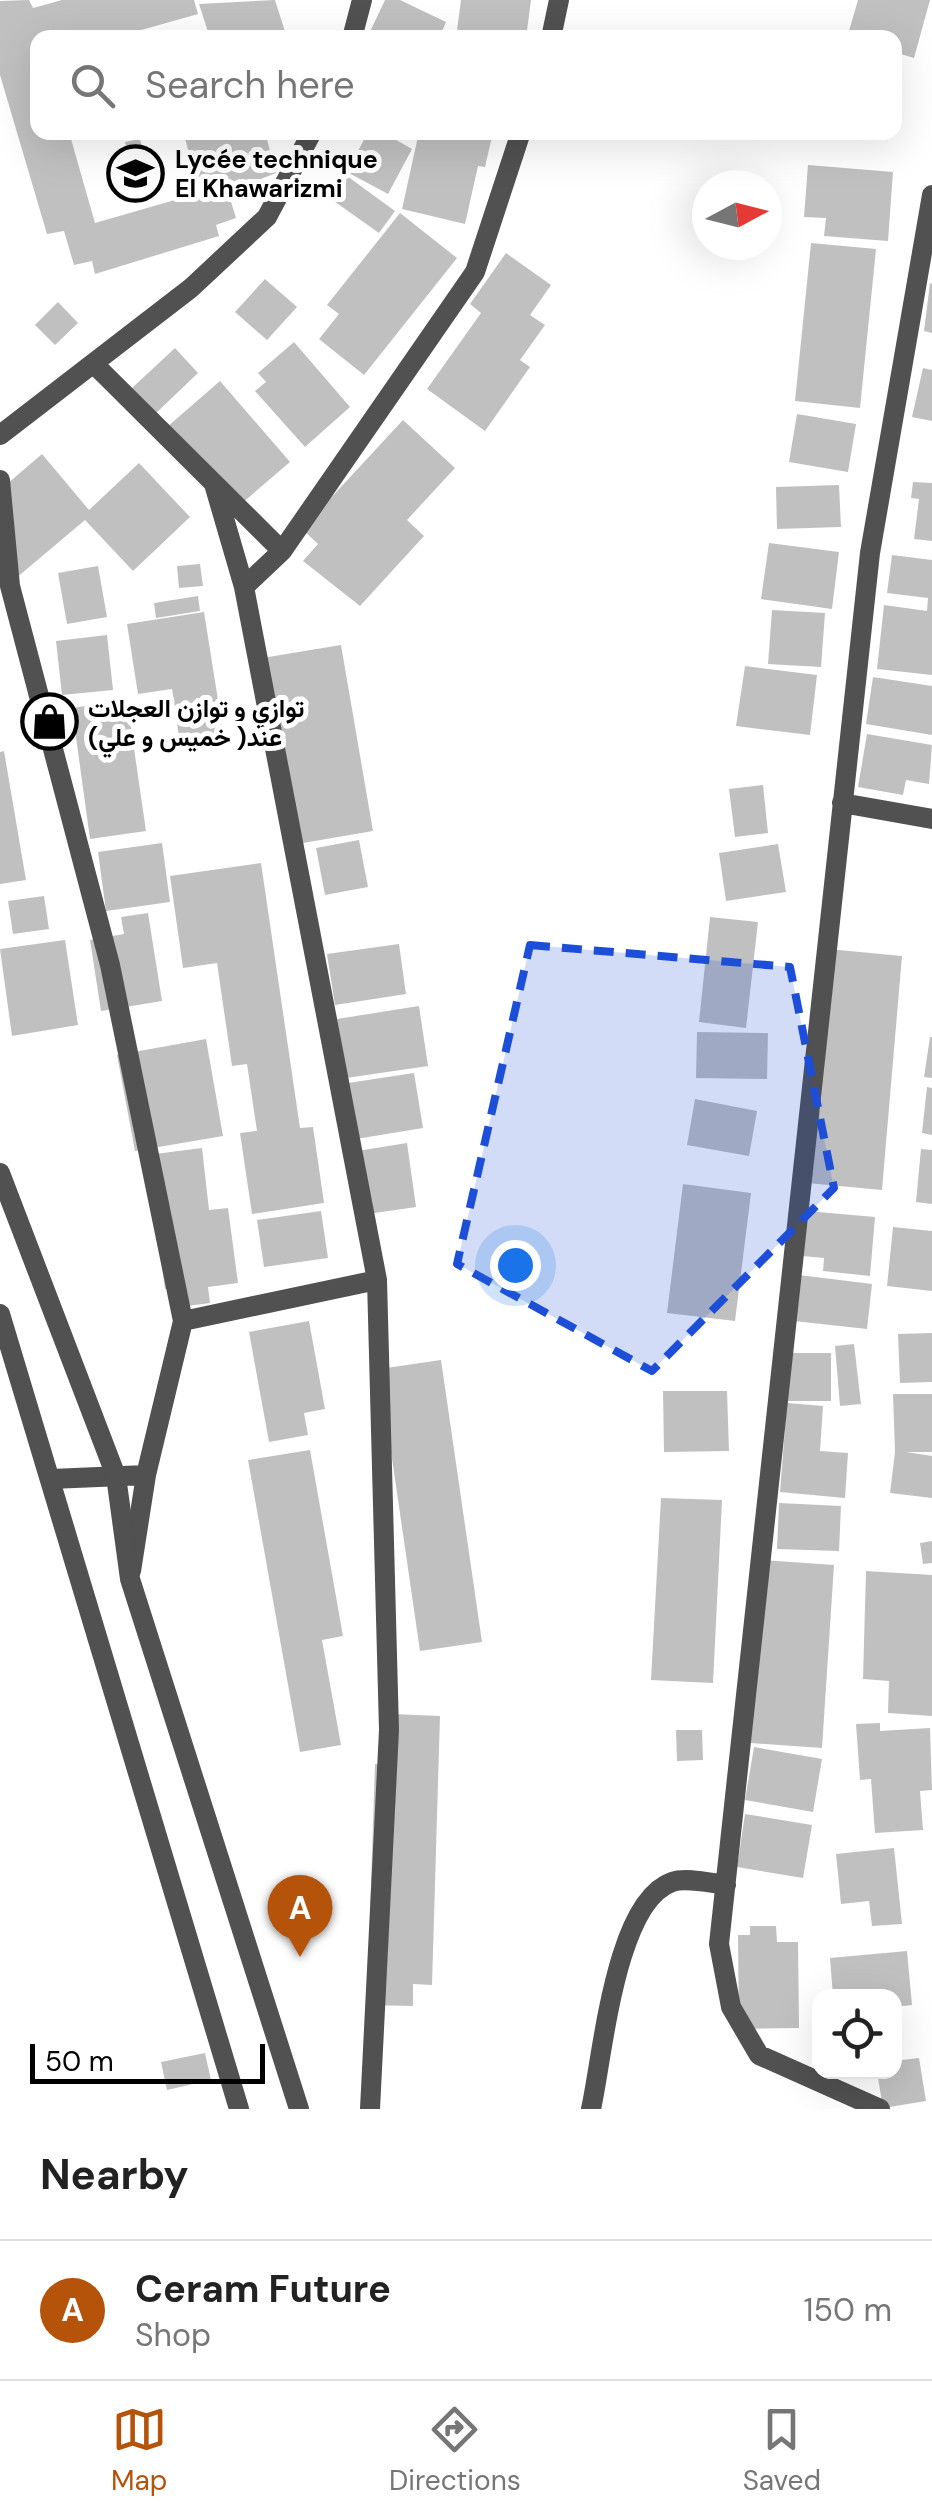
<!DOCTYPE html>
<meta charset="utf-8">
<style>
:root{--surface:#fff;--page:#f6f6f6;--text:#222;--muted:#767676;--line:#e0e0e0;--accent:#b45309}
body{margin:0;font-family:"DM Sans",Vazirmatn,sans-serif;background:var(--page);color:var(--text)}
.controls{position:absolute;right:30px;bottom:30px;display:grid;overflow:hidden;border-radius:20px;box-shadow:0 10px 40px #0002}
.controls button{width:90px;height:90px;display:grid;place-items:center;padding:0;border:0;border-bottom:2px solid var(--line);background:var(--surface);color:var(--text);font:50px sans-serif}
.compass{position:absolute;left:692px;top:170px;width:90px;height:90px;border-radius:50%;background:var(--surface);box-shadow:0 10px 40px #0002;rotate:83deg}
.scale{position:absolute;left:30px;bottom:25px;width:235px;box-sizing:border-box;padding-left:10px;border:5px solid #000;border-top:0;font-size:28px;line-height:35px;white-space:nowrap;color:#000;-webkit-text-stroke:8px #fff;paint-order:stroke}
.you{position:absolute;left:515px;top:1265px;width:35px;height:35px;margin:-25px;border:8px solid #fff;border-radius:50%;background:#1a73e8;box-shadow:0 0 0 15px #1a73e833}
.badge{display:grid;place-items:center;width:65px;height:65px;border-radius:50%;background:var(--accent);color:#fff;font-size:32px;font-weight:700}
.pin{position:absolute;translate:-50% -82px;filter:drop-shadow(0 2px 5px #0008)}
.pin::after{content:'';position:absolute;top:52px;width:35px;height:30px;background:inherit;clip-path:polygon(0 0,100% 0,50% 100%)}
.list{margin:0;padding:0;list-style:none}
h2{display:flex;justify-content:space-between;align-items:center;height:130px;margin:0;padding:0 40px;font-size:42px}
h2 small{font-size:32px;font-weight:400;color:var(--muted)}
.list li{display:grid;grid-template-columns:65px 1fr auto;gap:30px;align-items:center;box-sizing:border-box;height:140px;padding:0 40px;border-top:2px solid var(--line)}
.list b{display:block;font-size:38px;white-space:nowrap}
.list p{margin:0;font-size:32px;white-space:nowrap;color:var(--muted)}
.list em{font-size:32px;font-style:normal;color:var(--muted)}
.icon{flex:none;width:55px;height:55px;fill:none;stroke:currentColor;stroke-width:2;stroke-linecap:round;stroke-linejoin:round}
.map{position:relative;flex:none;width:932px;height:2109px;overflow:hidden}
.search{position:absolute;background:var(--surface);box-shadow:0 10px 40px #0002;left:30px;right:30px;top:30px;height:110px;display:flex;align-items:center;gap:25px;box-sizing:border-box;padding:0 35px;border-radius:20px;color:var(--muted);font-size:38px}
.sheet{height:270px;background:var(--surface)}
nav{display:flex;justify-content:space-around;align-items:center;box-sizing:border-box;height:140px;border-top:2px solid var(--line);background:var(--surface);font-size:28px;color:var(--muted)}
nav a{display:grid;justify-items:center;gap:5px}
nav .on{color:var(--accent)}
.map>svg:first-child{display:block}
</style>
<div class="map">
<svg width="932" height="2109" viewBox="0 0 932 2109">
<rect width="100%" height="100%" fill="#fff"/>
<path fill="#c0c0c0" d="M29,0L33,8L62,0H194L198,14L113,38H38V132H69L95,223L199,193L184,134L265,132L276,173L228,192L236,218L216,225L219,236L95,274L92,261L74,265L64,231L47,234L0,75V1Z
M275,0L287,38H210L199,4Z
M385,0H400L446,22L439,38H367Z
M461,0H531L526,38H456Z
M858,0H930L914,58L894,52V38H847Z
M368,132H382L412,149L388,194L347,172Z
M419,132H493L485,167L478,166L465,224L402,209Z
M140,139L153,195L138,198L125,142Z
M808,165L893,172L888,241L824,236L826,218L804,217Z
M347,176L395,211L379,233L331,199Z
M400,213L457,258L364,375L319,339L339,314L327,305Z
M811,243L876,249L860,408L795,401Z
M506,253L551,285L530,315L545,325L520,360L530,367L485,431L427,389L481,313L470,304Z
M265,279L297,307L267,340L235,312Z
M930,283L932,284V333L924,331Z
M58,302L78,323L55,345L35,325Z
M294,342L350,407L305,447L255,391L266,382L258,373Z
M175,348L198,373L155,414L132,388Z
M923,368L932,370V421L912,417Z
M220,381L290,462L241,504L167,427Z
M797,414L856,424L848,472L789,462Z
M403,420L455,468L407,520L424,536L360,606L303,561L318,544L302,529Z
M42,454L89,510L139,463L190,517L133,571L85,520L15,579L0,490Z
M913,482L932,483V541L914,539L919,499L911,498Z
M839,485L841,527L777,529L776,487Z
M769,543L839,552L832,609L761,599Z
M892,555L932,560V675L877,669L884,605L927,611L928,598L887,593Z
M200,564L203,586L179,588L177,566Z
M98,566L107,617L67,624L58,573Z
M198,596L200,611L156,618L154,603Z
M772,610L825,613L821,667L768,664Z
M204,612L225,744L181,751L172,689L138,694L127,624Z
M107,635L113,690L62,695L56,641Z
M341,645L373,831L303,843L256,659Z
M745,666L817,675L810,735L736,726Z
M873,677L932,686V735L866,724Z
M127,700L146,831L90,839L72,708Z
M867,734L932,745L929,784L906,780L903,795L858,787Z
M4,751L26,880L0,884V752Z
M763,785L768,833L735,837L729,789Z
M359,840L368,887L325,895L316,848Z
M162,843L170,902L106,911L98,852Z
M778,844L786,892L726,901L719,853Z
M261,863L300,1128L313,1127L324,1203L252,1214L240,1133L257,1131L247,1064L232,1066L217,963L183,968L170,876Z
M44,896L49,929L13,934L8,901Z
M148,913L162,1001L101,1011L90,940L124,934L121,917Z
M710,917L758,922L746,1028L699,1022Z
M65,940L78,1025L12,1036L0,949Z
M399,944L406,994L335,1005L327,954Z
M828,949L902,956L882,1190L807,1183Z
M419,1006L428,1066L346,1078L337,1019Z
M697,1032L768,1033L767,1079L696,1078Z
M930,1037H932V1078L924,1077Z
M206,1039L223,1136L135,1151L117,1055Z
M414,1073L423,1128L356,1139L348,1083Z
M927,1087L932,1088V1135L922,1133Z
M695,1099L757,1111L749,1156L687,1145Z
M407,1143L416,1207L361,1215L351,1152Z
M202,1148L209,1210L228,1208L238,1283L208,1287L210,1303L180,1307L177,1287L165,1289L147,1155Z
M921,1149L932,1150V1204L916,1202Z
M683,1184L751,1193L735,1321L667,1313Z
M321,1211L328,1258L264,1267L257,1220Z
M807,1211L875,1217L870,1276L823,1271L824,1258L802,1256Z
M893,1227L932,1231V1291L887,1286Z
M799,1275L872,1284L867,1329L794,1321Z
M309,1321L325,1409L304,1413L308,1435L269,1442L249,1332Z
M932,1333V1382L900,1383L898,1334Z
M854,1344L861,1404L840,1406L835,1346Z
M784,1353H831V1401H783Z
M441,1360L482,1642L420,1651L379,1369Z
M663,1391H727L729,1451L664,1452Z
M893,1394H932V1452H906L932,1456V1498L890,1493L895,1452Z
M787,1403L823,1406L820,1451L848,1453L845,1498L780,1492Z
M310,1450L343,1636L322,1640L341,1745L300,1752L248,1460Z
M661,1498L722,1500L713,1683L651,1680Z
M779,1503L841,1506L839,1551L777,1549Z
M932,1541V1563L923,1564L920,1543Z
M763,1560L834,1565L822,1748L750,1743Z
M866,1571L932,1575V1716L888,1713L889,1681L863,1679Z
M392,1714L440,1716L432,1985L413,1984V2006L367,2005L375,1764L390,1765Z
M880,1723V1731L930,1728L932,1790L920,1791L923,1830L875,1833L871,1779L860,1780L856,1724Z
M676,1730H702L703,1760L677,1761Z
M754,1747L822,1759L813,1812L745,1800Z
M745,1814L812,1825L803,1878L737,1867Z
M894,1848L902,1924L872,1926L869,1901L841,1904L836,1854Z
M750,1926H776L777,1942H798L799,2028L739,2029L738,1935H750Z
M907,1951L912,2005L894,2007V1996H833L830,1958Z
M205,2053L211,2080L167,2090L161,2062Z
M919,2058L926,2101L883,2108L877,2072H894V2061Z"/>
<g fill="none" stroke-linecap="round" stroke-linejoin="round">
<path stroke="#515151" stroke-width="20" d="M352,38L362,0
M551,38L559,0
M94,364L282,551
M0,435L191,288L267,217L312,132
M0,480L10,586L110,965L183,1321
M214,484L244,587L377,1280L389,1730L370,2109
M244,587L282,551L475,272L521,132
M842,803L932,819
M51,1479L146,1475L183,1321L377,1280
M131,1571L146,1475
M591,2109C603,2055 615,1902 672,1882C686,1877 710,1883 726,1885
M880,2109L759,2055L731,2007L719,1944L870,553L932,195"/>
<path stroke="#515151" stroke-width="20" d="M0,1173L116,1476L130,1579L299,2109
M0,1314L239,2109"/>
</g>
<path fill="#1d4ed8" fill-opacity="0.2" stroke="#1d4ed8" stroke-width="8" stroke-dasharray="20 12" stroke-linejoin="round" d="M530,945L790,967L834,1188L652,1371L457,1264Z"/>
<defs>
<symbol id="school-ring" viewBox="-11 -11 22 22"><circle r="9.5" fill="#fff" stroke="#000" stroke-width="1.5"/><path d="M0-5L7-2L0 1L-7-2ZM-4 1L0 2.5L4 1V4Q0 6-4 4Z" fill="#000"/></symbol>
<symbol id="shop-ring" viewBox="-11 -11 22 22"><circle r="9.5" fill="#fff" stroke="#000" stroke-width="1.5"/><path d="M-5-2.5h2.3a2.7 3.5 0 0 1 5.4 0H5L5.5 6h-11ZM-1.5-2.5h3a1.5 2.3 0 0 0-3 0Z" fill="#000"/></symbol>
</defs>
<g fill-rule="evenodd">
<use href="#school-ring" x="104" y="142" width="63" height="63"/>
<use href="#shop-ring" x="18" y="690" width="63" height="63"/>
</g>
<g text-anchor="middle" stroke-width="10" stroke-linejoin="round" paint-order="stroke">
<g font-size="25" font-weight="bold" fill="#000" stroke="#fff" text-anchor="start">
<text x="175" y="168">Lycée technique<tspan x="175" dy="29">El Khawarizmi</tspan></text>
<text x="88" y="717">توازي و توازن العجلات<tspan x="88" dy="29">عند( خميس و علي)</tspan></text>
</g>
</g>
</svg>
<div class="controls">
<button><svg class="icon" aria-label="locate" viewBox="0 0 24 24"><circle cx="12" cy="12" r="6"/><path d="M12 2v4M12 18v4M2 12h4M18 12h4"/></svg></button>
</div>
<svg class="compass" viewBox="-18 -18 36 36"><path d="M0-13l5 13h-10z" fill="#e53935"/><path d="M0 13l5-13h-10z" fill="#767676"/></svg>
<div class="scale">50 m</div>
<div class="you"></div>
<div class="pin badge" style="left:300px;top:1957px">A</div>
<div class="search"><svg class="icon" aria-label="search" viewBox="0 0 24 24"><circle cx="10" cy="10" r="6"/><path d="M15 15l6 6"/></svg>Search here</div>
</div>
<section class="sheet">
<h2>Nearby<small></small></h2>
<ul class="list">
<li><span class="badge">A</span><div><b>Ceram Future</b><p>Shop</p></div><em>150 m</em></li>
</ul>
</section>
<nav>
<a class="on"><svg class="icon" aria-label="map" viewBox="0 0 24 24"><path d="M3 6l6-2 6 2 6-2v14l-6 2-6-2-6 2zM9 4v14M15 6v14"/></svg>Map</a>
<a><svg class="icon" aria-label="directions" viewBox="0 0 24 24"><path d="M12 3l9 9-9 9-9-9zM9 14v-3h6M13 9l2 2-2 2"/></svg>Directions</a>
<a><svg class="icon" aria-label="saved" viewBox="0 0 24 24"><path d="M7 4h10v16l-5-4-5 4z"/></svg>Saved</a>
</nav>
